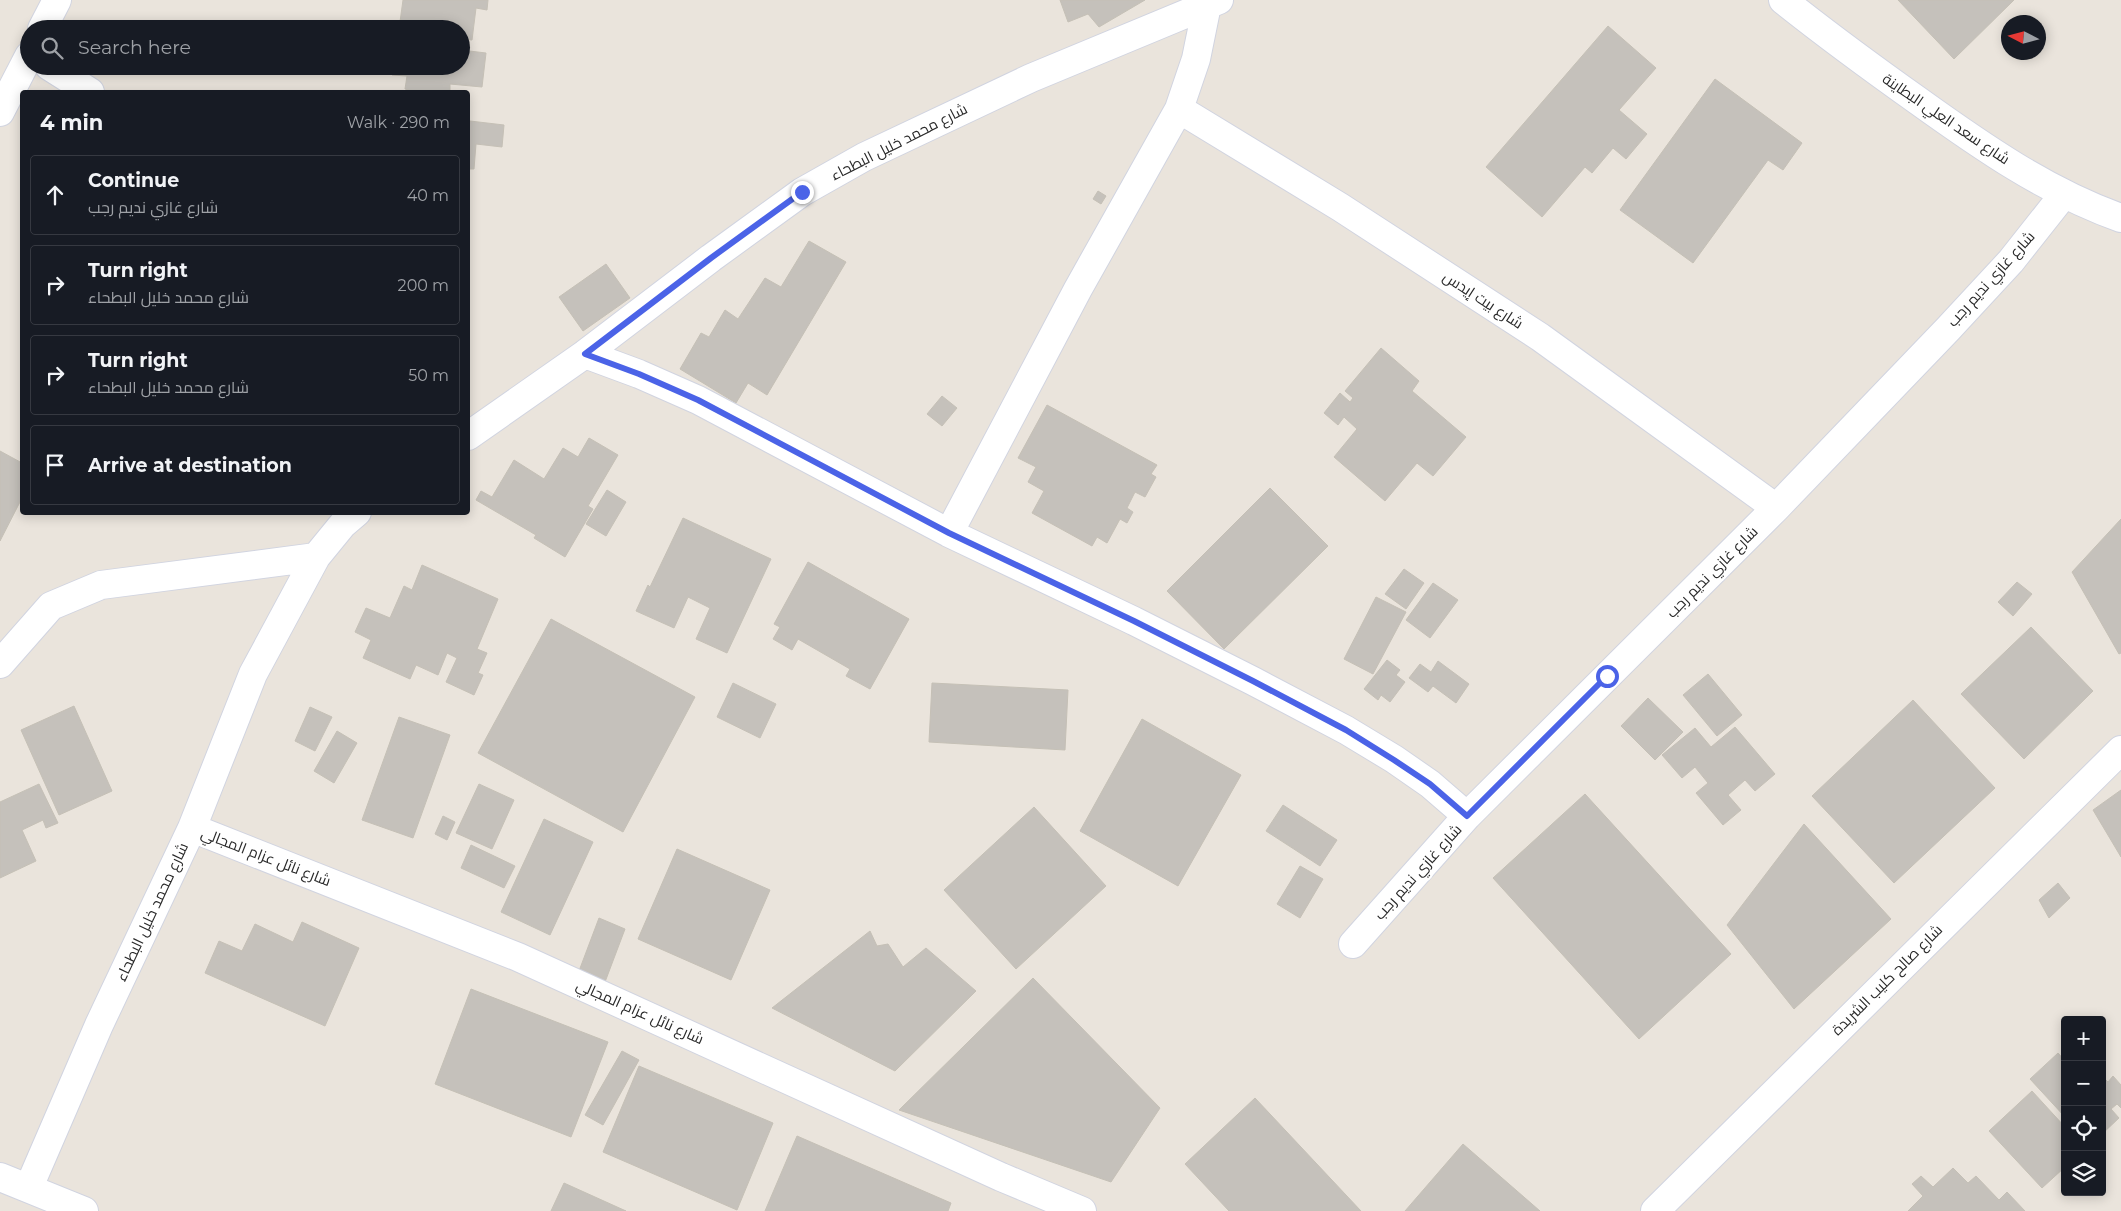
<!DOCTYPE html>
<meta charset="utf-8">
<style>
:root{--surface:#171b24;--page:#242831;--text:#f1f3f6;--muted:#9ea1a6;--line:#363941}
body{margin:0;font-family:Montserrat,Cairo,sans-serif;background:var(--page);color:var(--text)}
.controls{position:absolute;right:15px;bottom:15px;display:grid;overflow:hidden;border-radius:5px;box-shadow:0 2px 12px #0003}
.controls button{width:45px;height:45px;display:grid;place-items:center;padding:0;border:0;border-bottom:1px solid var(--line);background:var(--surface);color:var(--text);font:25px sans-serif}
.compass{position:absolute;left:2001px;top:15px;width:45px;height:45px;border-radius:50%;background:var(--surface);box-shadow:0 2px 12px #0003;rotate:276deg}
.stop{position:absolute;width:15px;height:15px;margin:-11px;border:4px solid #4b63e7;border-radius:50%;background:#fff}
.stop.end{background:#4b63e7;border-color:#fff;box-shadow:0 1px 5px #0008}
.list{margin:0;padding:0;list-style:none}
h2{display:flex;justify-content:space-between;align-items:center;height:65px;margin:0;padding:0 20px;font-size:21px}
h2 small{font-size:16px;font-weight:400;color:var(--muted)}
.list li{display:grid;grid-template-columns:32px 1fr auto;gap:15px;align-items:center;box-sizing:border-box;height:80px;margin:0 10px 10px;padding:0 10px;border:1px solid var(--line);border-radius:5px}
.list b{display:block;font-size:19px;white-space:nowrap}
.list p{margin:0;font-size:16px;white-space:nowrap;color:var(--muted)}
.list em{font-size:16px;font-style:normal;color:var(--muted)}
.icon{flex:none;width:28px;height:28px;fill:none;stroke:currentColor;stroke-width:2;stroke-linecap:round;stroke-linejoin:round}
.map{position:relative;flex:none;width:2121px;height:1211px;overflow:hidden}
.search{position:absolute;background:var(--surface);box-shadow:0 2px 12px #0003;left:20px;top:20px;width:450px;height:55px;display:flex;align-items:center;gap:12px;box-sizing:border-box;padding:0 18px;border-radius:28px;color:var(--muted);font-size:19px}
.panel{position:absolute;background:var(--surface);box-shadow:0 2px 12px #0003;left:20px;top:90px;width:450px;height:425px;border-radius:5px}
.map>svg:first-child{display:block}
</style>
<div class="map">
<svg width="2121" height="1211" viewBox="0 0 2121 1211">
<rect width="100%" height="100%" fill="#eae4dc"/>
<path fill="#c5c1bb" stroke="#c5c0b6" d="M403,0H488L487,10L476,8L472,40L461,39V29H399Z
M1060,0H1145L1099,27L1088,14L1068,22Z
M1898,0H2014L1954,59Z
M1608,26L1656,68L1619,110L1647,134L1626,159L1613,148L1592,173L1585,167L1542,217L1486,167Z
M461,50L486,53L482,87L450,84V91L458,92H409V90L405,89L407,76L392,75L393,66H461Z
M1715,79L1802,143L1783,170L1768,160L1693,263L1620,210Z
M470,121L504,125L502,147L476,144L474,169H468V135Z
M1098,191L1106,196L1101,204L1093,199Z
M809,241L846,262L767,395L748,383L736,403L680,369L701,333L709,337L725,310L738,319L765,278L781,287Z
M606,264L630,298L583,331L559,297Z
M1381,348L1419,381L1412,391L1466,437L1433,476L1417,463L1385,501L1334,457L1357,429L1344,417L1338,425L1324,413L1340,393L1350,402L1353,398L1345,391Z
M942,396L957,408L942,426L927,414Z
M1047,405L1157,465L1151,474L1156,477L1145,497L1135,492L1127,508L1133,512L1127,523L1120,519L1107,543L1097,537L1092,546L1032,513L1044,491L1028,482L1036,467L1018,458Z
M589,438L618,455L588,506L593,509L565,557L534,538L536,535L476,500L481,491L492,497L514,460L544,479L563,448L578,457Z
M0,451L22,463V498L0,541Z
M1270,488L1328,546L1224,649L1167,591Z
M607,490L626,502L606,536L586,524Z
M683,518L771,559L727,653L696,639L710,608L688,597L674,628L636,611L648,585L650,587Z
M2121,519V653L2119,654L2072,572Z
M808,562L909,619L870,689L846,676L850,669L798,639L792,650L773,639L780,627L774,624Z
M422,565L498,599L477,649L487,653L478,673L483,675L474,695L446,682L457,658L447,653L438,675L416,665L410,679L363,658L371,640L355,632L366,608L390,618L404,586L412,590Z
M1404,569L1424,583L1406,609L1385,594Z
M2017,582L2032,594L2013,616L1998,602Z
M1433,583L1458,600L1430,638L1406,620Z
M1376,597L1406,612L1373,674L1344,659Z
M551,619L695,697L623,832L478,753Z
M2031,627L2093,691L2024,759L1961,694Z
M1387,660L1400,670L1396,675L1405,682L1390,702L1381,695L1378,700L1364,689Z
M1438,661L1469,684L1456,703L1433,686L1428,692L1409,678L1420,664L1431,672Z
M1708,674L1742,715L1717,736L1683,695Z
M733,683L776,704L760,738L717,717Z
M932,683L1068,690L1065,750L929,742Z
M1648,698L1683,732L1655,760L1621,726Z
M1913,700L1995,788L1894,883L1812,796Z
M74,706L112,791L59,815L21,730Z
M310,707L332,717L315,751L295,741Z
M399,717L450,735L413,838L362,820Z
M1142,719L1241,775L1178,886L1080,831Z
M1735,727L1775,774L1755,791L1745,780L1728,795L1741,810L1723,825L1696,793L1708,783L1695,767L1682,778L1662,755L1695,728L1711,747Z
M337,731L357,743L334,783L314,771Z
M39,784L58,823L46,828L43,820L22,830L36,861L0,878V802Z
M479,784L514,800L492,849L456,833Z
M2121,790V857L2093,810Z
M1585,794L1731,954L1639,1039L1493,878Z
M1283,805L1337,840L1320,866L1266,831Z
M1034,807L1106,886L1016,969L944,890Z
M443,816L455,822L447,840L435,834Z
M544,819L593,842L550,935L501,912Z
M1804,824L1891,919L1794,1009L1727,925Z
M471,845L515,866L504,888L461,868Z
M677,849L770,890L731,980L638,939Z
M1300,866L1323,879L1300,918L1277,904Z
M2058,883L2070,898L2049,918L2039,900Z
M599,918L625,929L605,982L579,971Z
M302,922L359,948L325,1026L205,973L219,941L242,951L255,924L293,942Z
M870,931L877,946L888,944L903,967L926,948L976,991L895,1071L772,1008Z
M1033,978L1160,1108L1111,1182L899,1110Z
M471,989L608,1042L571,1137L435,1084Z
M622,1051L639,1060L603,1125L585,1115Z
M2058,1053L2065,1061V1117L2030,1079Z
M639,1066L773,1123L737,1210L603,1152Z
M2102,1076L2108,1082L2113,1076L2121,1085V1108L2117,1104L2111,1109L2119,1118L2102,1134Z
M2032,1091L2065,1127V1149L2061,1152L2065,1155V1167L2042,1188L1989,1131Z
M1255,1098L1361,1211H1229L1185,1164Z
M797,1136L951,1203L948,1211H765Z
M1463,1144L1540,1211H1405Z
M1953,1168L1968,1183L1976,1176L1999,1200L2007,1192L2025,1211H1908L1923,1196L1912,1184L1921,1176L1933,1187Z
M564,1183L626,1211H551Z"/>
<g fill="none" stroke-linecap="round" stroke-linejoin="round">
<defs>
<path id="minor" d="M1783,0C1827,35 1872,68 1917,100C1981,146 2047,192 2121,218
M42,29L57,0
M49,66L90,92
M1179,109L1340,207L1540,337L1776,508
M0,112L29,56
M585,354L639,374L698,400L949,533L1134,621L1253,681L1346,730L1394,759L1430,784L1467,816
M468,436L585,354L711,258L802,192L864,157L1031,78L1219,0
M949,533L1078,289L1179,109L1196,59L1207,5L1210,0
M0,664L51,606L101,585L316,557
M192,828L518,957L1001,1177L1082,1211
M1353,944L1467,816L1776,508L1948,329L2011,261L2064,194
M0,1177L84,1211
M29,1187L99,1025L192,828L253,674L316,557L343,524L357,512
M1655,1211L2121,750"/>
</defs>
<use href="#minor" stroke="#d1d4e0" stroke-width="30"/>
<use href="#minor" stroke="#fff" stroke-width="28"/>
</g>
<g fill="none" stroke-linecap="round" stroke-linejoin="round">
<path stroke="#4b63e7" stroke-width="6" d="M802,192L711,258L585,354L639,374L698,400L949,533L1134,621L1253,681L1346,730L1394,760L1430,784L1467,816L1607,676"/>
</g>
<g text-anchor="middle" stroke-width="4.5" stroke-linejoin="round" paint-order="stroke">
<g font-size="15" fill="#292929" stroke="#fff">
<text transform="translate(1946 119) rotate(34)" y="5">شارع سعد العلي البطاينة</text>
<text transform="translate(899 142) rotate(-27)" y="5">شارع محمد خليل البطحاء</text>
<text transform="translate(1991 279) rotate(-48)" y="5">شارع غازي نديم رجب</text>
<text transform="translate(1483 300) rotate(33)" y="5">شارع بيت إيدس</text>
<text transform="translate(1712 572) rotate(-45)" y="5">شارع غازي نديم رجب</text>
<text transform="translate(266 857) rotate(21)" y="5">شارع نائل عزام المجالي</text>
<text transform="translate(1418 872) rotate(-48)" y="5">شارع غازي نديم رجب</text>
<text transform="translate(152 912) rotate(-65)" y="5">شارع محمد خليل البطحاء</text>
<text transform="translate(1887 980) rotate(-45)" y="5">شارع صالح كليب الشريدة</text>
<text transform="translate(640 1012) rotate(24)" y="5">شارع نائل عزام المجالي</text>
</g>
</g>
</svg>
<div class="controls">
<button>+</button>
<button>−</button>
<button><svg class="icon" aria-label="locate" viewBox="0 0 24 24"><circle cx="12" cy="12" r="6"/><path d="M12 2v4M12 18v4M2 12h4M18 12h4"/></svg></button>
<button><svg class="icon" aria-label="layers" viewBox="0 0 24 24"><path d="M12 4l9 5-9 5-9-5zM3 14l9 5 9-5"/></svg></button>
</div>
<svg class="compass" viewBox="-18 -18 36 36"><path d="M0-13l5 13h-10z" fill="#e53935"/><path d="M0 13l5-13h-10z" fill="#9ea1a6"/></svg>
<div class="stop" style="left:1607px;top:676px"></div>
<div class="stop end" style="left:802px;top:192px"></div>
<div class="search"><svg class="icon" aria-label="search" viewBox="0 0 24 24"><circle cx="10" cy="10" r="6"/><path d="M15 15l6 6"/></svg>Search here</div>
<section class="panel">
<h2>4 min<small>Walk · 290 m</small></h2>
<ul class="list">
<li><svg class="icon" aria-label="ahead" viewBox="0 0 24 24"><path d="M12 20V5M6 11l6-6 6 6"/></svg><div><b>Continue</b><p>شارع غازي نديم رجب</p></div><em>40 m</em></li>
<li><svg class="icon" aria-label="right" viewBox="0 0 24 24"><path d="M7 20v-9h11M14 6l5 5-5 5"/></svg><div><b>Turn right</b><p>شارع محمد خليل البطحاء</p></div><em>200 m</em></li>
<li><svg class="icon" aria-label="right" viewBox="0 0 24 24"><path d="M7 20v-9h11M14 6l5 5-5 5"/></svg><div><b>Turn right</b><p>شارع محمد خليل البطحاء</p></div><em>50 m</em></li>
<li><svg class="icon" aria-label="arrive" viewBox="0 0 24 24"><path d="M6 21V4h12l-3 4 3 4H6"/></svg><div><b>Arrive at destination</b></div></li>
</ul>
</section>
</div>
